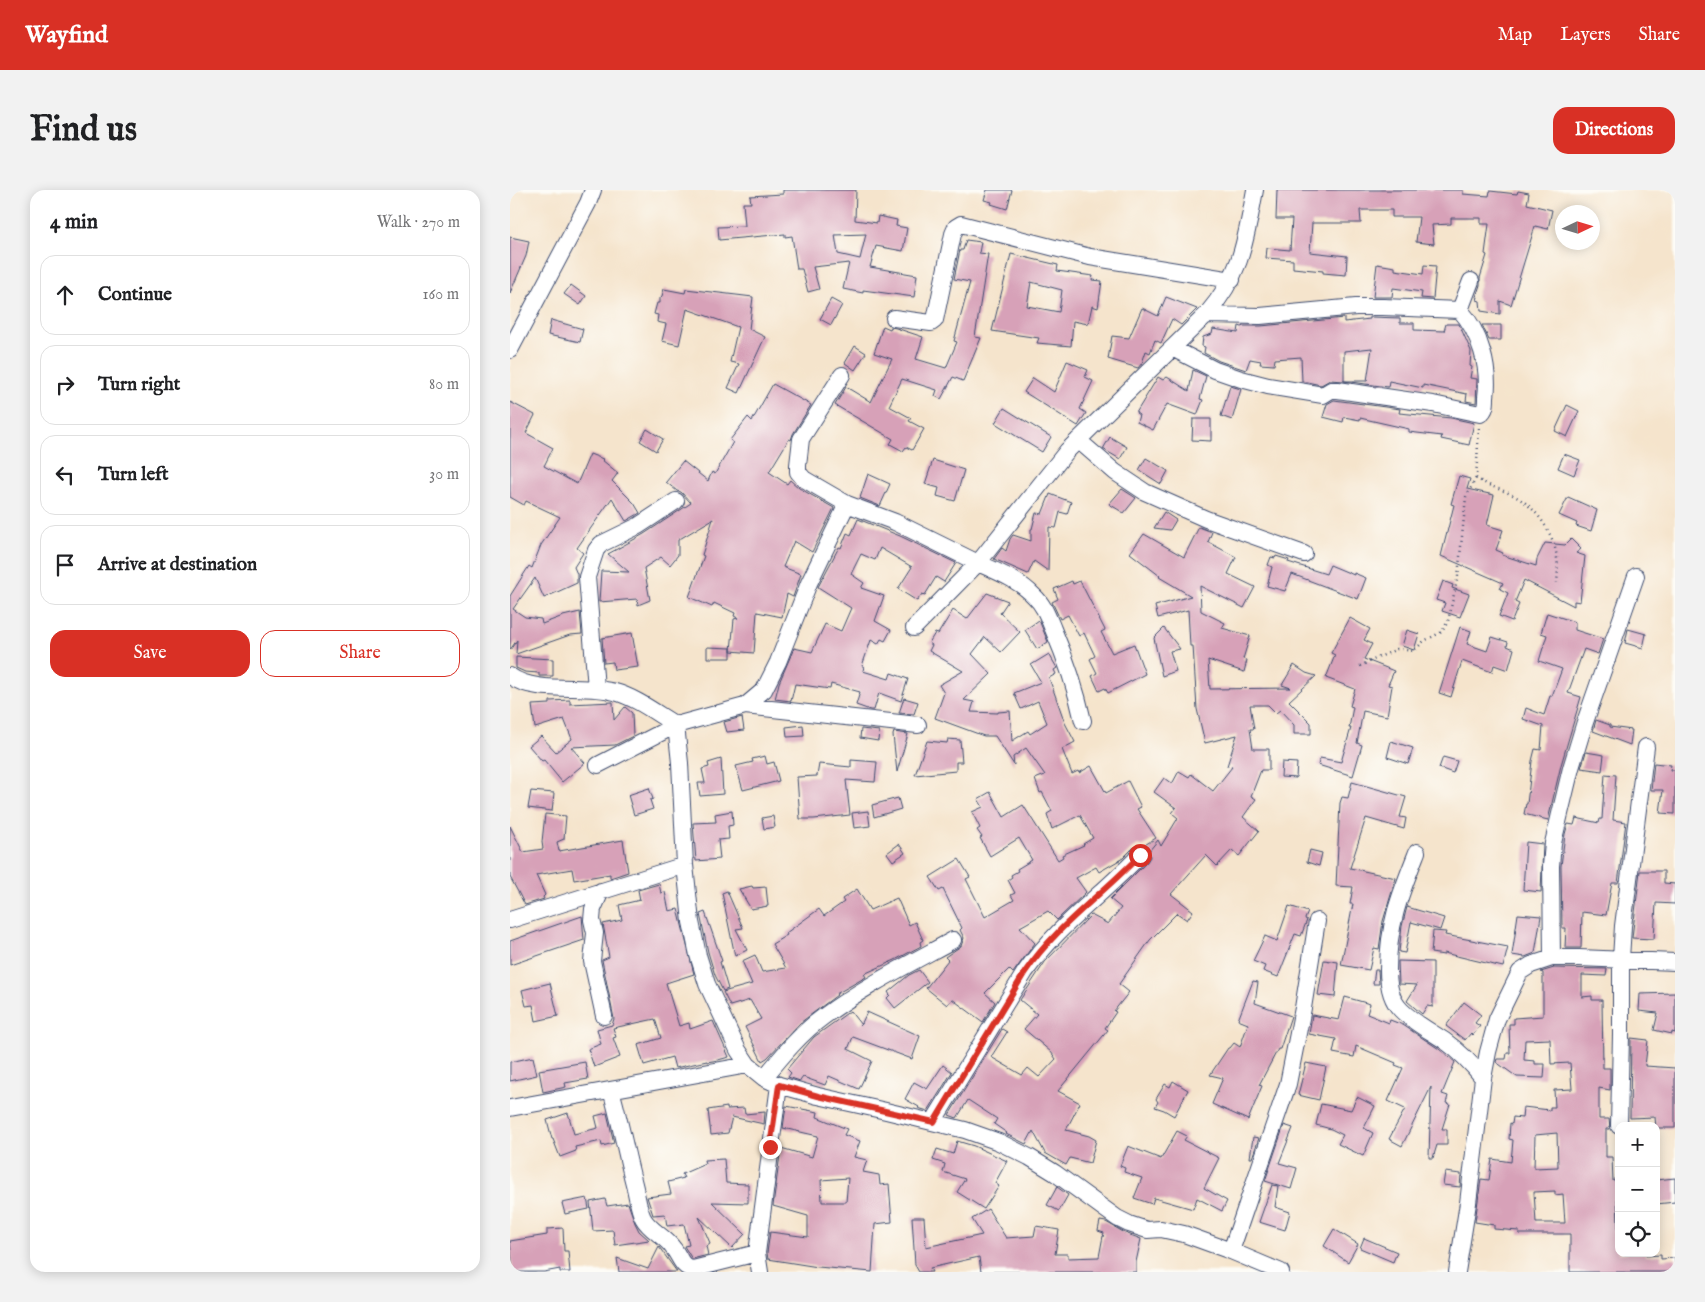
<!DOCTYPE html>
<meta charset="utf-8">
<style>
:root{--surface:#fff;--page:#f2f2f2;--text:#202124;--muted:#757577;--line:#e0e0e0;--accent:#d93025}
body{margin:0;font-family:"IM FELL English",serif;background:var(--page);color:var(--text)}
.controls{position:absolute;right:15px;bottom:15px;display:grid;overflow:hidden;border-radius:10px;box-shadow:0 2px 12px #0003}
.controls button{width:45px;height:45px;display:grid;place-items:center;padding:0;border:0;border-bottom:1px solid var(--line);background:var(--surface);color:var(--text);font:25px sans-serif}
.compass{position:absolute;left:1045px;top:15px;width:45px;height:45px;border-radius:50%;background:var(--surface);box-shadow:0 2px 12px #0003;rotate:86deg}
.stop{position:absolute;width:15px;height:15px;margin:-11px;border:4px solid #d93025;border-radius:50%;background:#fff}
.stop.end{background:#d93025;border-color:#fff;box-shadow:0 1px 5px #0008}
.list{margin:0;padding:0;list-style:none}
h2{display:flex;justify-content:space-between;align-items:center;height:65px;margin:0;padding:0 20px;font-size:21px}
h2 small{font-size:16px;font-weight:400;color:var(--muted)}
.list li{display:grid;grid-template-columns:32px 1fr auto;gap:15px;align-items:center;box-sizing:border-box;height:80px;margin:0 10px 10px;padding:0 10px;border:1px solid var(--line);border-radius:15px}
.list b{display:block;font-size:19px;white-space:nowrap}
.list em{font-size:16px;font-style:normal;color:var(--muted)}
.actions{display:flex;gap:10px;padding:15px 20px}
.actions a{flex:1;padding:11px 0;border:1px solid var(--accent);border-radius:15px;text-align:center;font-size:18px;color:var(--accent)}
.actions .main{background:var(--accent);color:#fff}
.icon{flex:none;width:28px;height:28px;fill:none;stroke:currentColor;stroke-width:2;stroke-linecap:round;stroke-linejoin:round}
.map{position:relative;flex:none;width:1165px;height:1082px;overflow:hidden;border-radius:15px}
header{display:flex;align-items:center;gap:30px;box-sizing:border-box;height:70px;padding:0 25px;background:var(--accent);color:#fff}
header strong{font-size:24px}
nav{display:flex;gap:28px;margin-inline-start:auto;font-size:18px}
.intro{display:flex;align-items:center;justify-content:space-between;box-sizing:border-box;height:120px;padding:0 30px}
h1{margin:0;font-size:35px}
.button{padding:12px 22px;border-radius:15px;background:var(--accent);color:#fff;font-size:18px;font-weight:700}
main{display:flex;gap:30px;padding:0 30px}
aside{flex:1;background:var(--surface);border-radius:15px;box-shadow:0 2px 12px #0003}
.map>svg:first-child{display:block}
</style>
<header>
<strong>Wayfind</strong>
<nav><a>Map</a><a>Layers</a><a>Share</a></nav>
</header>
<div class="intro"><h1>Find us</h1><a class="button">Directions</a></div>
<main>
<aside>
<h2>4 min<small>Walk · 270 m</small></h2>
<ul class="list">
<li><svg class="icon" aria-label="ahead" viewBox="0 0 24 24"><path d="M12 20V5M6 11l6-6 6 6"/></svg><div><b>Continue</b></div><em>160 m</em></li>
<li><svg class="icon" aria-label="right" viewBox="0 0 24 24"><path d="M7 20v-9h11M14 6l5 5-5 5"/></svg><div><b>Turn right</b></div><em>80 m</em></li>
<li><svg class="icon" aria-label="left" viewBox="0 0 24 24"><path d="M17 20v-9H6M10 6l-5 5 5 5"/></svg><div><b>Turn left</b></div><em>30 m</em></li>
<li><svg class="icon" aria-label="arrive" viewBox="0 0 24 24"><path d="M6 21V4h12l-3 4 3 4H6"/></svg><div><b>Arrive at destination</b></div></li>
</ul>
<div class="actions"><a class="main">Save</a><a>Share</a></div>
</aside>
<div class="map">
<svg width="1165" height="1082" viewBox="0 0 1165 1082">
<rect width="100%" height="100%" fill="#fdfcf7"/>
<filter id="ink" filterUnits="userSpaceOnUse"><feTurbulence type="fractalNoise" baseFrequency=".02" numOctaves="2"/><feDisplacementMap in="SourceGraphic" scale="10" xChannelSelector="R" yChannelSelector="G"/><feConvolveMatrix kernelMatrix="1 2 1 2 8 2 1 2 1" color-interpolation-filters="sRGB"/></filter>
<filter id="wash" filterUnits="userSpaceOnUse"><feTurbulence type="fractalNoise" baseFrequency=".0096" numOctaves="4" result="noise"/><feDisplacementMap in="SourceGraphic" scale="20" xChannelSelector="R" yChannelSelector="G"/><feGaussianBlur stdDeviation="1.12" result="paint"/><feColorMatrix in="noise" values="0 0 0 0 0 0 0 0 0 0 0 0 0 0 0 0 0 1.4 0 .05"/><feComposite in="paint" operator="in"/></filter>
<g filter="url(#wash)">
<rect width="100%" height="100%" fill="#f5e4cc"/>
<g id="blocks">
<path fill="#d7a1b8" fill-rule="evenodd" d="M273,0H346L345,30L367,33L368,26L387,30L386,36L397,38L393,61L366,56L360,77L407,85L404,107L353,100V103L333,99L339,73L303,77L309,99L298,102L292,79H287L282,46L275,47V44L209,50L208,37L235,36L233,13H241L240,6L273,4ZM356,44L350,69L328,64L325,45Z
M477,0H502L497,19L481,14L482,12L474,10Z
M767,0H953V4L979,6L980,1L1007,4L1008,1L1019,3L1017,14L1042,20L1038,39L1025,36L1001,115L990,111V124L971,121L970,111L967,110L968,107H966L970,95V88L977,65L975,64L979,34H971V28H941V34L922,35L924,54L906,52L909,27H882V20H850L851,33H802L800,62L837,66L836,85L813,83V81L783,78V70L756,68L757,58L780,60L782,29H766Z
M0,47L19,51L16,66L0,103Z
M456,50L471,52L469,63L478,64L465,147L471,148L453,191L443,187L431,209L425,206L427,200L392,189L379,216L401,228L399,231L414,239L402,260L396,257L393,261L380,254L383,249L325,215L336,197L361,212L382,169L364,163L373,136L380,139L381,137L386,138L413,147L406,169L436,178L447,152L444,151L460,92L444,89L450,60H453Z
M501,64L548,75L547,81L583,86L582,90L592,91L588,118L582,116L578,134L563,131L561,156L527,153L529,148L482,141ZM521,92L552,100L549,122L517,116Z
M867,74L885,77V80L913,84L914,75L926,76L923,109L911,108L912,102L883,98L882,107H863Z
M61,95L76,106L70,115L54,104Z
M154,99L175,103L176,99L243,107L239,139L255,147L229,203L218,198L229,174L220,172L228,137L177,119L169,155L152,151L156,134L147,132L148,125L144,124L147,113H150V108L152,106Z
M656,107L687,119L671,135L662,129L651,153L645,150L640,163L636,161L632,173L628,178L598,169L602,146L619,148L632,118L648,126Z
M321,109L332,115L321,135L310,129Z
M860,127L890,128V133H904V140L934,141L936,134H949L961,161L960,176L962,177L960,188L967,189L966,213L956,211L957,204L913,195V198L879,191L878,197L834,191H857L862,158L834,161V191L820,190L811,195L792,191L791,167L765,169L764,175L750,174L751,171L740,169L736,180L709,171L694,163L695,157L692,156L693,147L702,144L703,139L728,143L729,136L732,137L733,136H751L834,128V132L860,129Z
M41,130L73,139L70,152L38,145Z
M972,135H991V150H979Z
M345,156L356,163L345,180L335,173Z
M557,171L578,180L575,187L583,191L570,219L576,223L568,236L514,202L523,188L544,202Z
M683,180L696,186L690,209L693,210L687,225L657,214L643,240L627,232L629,225L626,223L648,187L653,190L657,187L679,201Z
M263,194L301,215L283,244L281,250L279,249L259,282L277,294L280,290L289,298L324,318L302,362L284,351L273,377L291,384L283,407L277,404L272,427L247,422L244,463L221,461L224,429L228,428L224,426L225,423L204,413L202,417L179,407L194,366L192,365L203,329L168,350V365L160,375L151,367L134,378L140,410L128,415L127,409L89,412L91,381L119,382L98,364L134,344L181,313L171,302L167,301L156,292L173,271L198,291L202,282L205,284L223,252L220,250L238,227L242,231Z
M720,196L731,199L722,230L711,226Z
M824,210L890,219L889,223L941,228L964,233L959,255L931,249L932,246L899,242V239L850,228V230L834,227L833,232L813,227L817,214Z
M0,212L25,225L16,243L43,258L34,276L67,294L80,264L93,269L92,270L108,283L102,291L124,313L130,323L116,331L102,308L67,358L73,363L64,377L67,384V393L34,408L25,388L3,419L15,427L31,429L32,434L53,426L70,422L72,444L60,445L6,464L7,450L0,460V406L19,376L22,378L31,355L50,327L16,311L14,315L0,307Z
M1057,215L1069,221L1057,247L1045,241Z
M494,218L541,247L532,262L485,233Z
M683,229H701V251L682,250Z
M137,239L153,249L146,261L130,251Z
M600,247L617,257L610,269L593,259Z
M1054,264L1070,270L1064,285L1048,278Z
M636,268L658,281L651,294L629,280Z
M423,270L454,280L445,311L427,306L429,298L415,294Z
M358,284L380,294L370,316L350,308Z
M949,286L960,289L957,299L984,305L977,335L993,340L986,360L993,363L992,365L1026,376L1027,369L1035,353L1055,355L1061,349L1071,359L1066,363L1075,366L1070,412L1064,411V416L1014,390L1005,412L1009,414L1002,431L989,426L998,403L990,399L993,393L931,366L944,315L941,314Z
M612,299L626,308L614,323L599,314Z
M540,304L561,312L557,324L550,322L546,338L539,337L538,381L524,371L518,384L484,369L492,358L496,361L500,349L503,345L521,351V339H522L526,323L532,324Z
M1058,307L1087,320L1081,341L1066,336L1067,333L1049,325Z
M654,322L666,330L660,340L644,338Z
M348,329L390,346L446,373L434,392L426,387L415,405L412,404L407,411L388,399L402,377L370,358L365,370L351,364L341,384L354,393L351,398L374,406L365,431L381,440L375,451L371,449L368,454L361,450L352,476H354L353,481L379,489L381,483L398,489L391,511L369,503L364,520H360L346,515L350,502L321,494L320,499L285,494L281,511L265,509L269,493L284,458L302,462L315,434L331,441L341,418L308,397L329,357L331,358L337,343L341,345Z
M689,337L702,342L698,352L726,367L718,384L745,397L734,418L690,396L691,421L715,433L712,438L740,446L733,469L737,470L734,482L698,470L700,499L781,498L772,495L784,475L796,483L806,486L779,511L801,533V544H784V535L770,520L766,523L758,515H740L744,539H740L743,559H759V580H751L741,606L746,609L733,627L749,641L729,666L722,660L707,676L696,665L661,704L683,721L677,730L667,723L640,750L609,794L619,802L604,821L606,822L595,838L598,840L548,901L570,913L556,940L579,946L586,950L580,973L560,968L556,975L535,963L523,941L516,954L496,944L497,943L484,934L487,929L458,910L447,928L439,925L492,839L497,842L481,867L512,885L518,878L529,887L546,869L541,862L514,839L527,824L510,810L535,772L581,725L598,734L611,718L600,709L637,672L640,667L639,661L648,650L651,656L668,628L662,623L666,618L644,602L654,588L662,594L669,581L679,587L681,584L703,601L722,577L717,576L727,545L695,553L687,519L683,456H680L678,420L648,428L645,416L681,406L649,387L650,386L620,363L634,344L674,367Z
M766,366L779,370L778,372L816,384L820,375L844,385V383L856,388L848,409L782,384L775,401L757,396L762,377L758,375L761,367L765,368Z
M562,391L563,394L570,391L595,440L591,442L602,463L624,454L635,484L598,503L595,498L589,501L582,486L587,483L580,469L585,466L574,443L569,446L558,425L550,429L542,412L548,409L544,399Z
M933,391L943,395L942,398L959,404L950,427L932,421L935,413L926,410Z
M477,403L498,411L490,423L510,442L491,462L475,447L462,464L481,484L454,510L464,512L461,522L488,523V522L500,521L502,551L518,541L520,544L537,533L528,511L511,519L504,503L531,492L521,475L539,464L547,478L544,480L546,484L539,488L555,533L565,552L552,559L562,584L568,581L569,583L581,576L596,603L618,591L631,617L627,619L646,648L633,656L628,655L623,658L613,668L589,682L586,677L566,688L576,702L547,730L538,721L510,737L525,753L503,783L499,779L475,803L485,812L473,832L442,809L437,815L416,798L438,770L435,767L451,756L454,748L450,740L452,738L433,699L429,701L420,687L449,669L460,687L456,689L475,727L504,710L501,705L505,703L498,690L502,687L501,685L508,681L507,679L522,670L509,648L480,666L470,648L472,647L467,640L470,638L462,622L473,617L468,609L480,602L494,627L513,615L548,670L553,667L552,665L574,655L573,654L583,648L570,625L542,639L537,624L542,621L532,602L530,603L525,589L535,585L516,558L503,567L504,575L485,546H474L425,528L434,503L429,495L453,481L419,461L422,455L419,453L425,443L428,444L443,420L457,429Z
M1037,423L1065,432V440L1093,449L1088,464L1074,459L1058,503L1071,507L1051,575L1038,630L1014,624L1016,614H1017L1022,571L1025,559L1031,560L1033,536L1013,529L1016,518L1034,525L1040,506H1042L1052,479L1029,471L1037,445L1031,443Z
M840,428L860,439L854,450L862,454L854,469L884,481L878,495L882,496L877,526L853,521L847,553L852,555L843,586L808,575L810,568L831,572L841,538H839L843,517L840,516L845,499L816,488L825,465L821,463Z
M529,430L538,452L527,459L515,440Z
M950,437L961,441L957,454L977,461L982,447L998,452L997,456L1004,459L998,480L984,475L982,482L952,471L941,507L929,503Z
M654,438L670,459L660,461L666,481L652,486L644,448Z
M1118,439L1136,444L1133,458L1115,453Z
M897,440L909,444L904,460L892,456Z
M122,443L128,477L104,480L103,472L94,473L92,448Z
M197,457L221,458V468H197Z
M6,467L43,469V486H29V483L15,482L6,478Z
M394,508L408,512L404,524L389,523Z
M60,510V514L103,512L104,530L115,517L122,523L123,546L105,555L61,557L75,573L52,592L34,570L32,571L19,556L31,546L46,562L62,549L54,529L25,538L22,515L40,514V511Z
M232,527L234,540L217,542L214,532Z
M1086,530L1100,535V537L1122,540L1120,555L1083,541Z
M293,535L294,546L277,547L276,537Z
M351,539L369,541L368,551L350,548Z
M384,542L398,544L387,582L383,545Z
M438,549L450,550L452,572H446V581L405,585L417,551L437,553Z
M881,551L903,558L898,574L877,567Z
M1076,562L1094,565L1092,581L1071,578Z
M255,566L257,574L264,572L269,591L233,600L226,576L243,572L242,569Z
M933,567L947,571L943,583L929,578Z
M211,569L213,604L190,606L188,593H195L192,579L199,577L198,573Z
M341,570L367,572L365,592L336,590L340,625L304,629H290L287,587L307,586L309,574L341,577Z
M772,572L787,573L786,588L771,587Z
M1144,573L1161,575L1160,580H1165V624L1150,623L1153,600H1141Z
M1095,584L1106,585L1103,630L1116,632L1108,693H1102L1096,725L1072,722L1071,758H1055L1056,738H1052L1051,676L1055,644L1058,634L1064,635L1066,628L1089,633L1090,629H1092Z
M842,592L896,607L890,627L896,628L894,639L856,628L840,678L886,688L873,731L869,759L864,758L859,780L831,775L843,714H840L843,697L826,696L830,613L832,607L838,608Z
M139,598L143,609L140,610L143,619L124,625L118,605Z
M21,601L44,603L42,621L18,618Z
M388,608L391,619L364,627L362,615Z
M222,621L223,635L218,636L219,649L208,650L210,669L186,671L183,633L206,632L205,624Z
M358,621L360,636L344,638L342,623Z
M35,624L56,626L54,649L47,652L49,661L113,650L118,682L100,688V684L64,690L62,679L26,685L35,705L33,707L34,709L15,715L0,687V636L13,662L33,659L32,652Z
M263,626L265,637L254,639L252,628Z
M1016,652L1033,654L1031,702L1013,700Z
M389,654L395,663L383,671L377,663Z
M800,660L812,663L809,676L797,672Z
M1130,681H1154V693L1165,694V714L1146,713L1144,749L1122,748Z
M149,694L151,703L155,702L159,721L168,719L184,784L156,793L169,836L179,833L180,839L203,831L219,867L208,870L197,872V871L165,878L162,867L134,875L128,855L151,848L145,829L103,838L106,847L103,848L110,867L84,877L78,859L91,854L87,839L102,835L104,829L92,770L99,767L93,734L112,730L109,715L130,710L128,700Z
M242,696L243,698L256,697L258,716L241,719L229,699Z
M347,699L360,720L387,708L399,735L405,732L413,750L410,752L411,756L385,770L354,784L356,787L326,804L327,805L290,833L257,868L252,871L235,837L251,829L240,810L220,816L213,802L242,794L232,771L245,765L252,782L276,778L262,754L277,745L276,743L309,719L314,726L334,712L332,709Z
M217,701L233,738L226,739L237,760L225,766L212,703Z
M779,716L798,722L795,729L797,730L791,746L785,744L768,787L753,781L755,776L743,771L755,746L767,751Z
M897,717L934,728L930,740L901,732L895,763L889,762L892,736Z
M195,722L212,771L210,772L218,799L213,801L205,785L198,762L190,724Z
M1008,724L1031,726L1025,763L1015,767L1002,765Z
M72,726L74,750L0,775V751Z
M923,741L936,742L935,745L998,757L993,777L934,763V765L921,763Z
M814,770L828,772L825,807L808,805Z
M888,771L923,772V817L917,816L912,824L897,811L907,795L889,794Z
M1044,778L1097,779L1096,786L1072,785V807L1082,806V810H1092L1093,878H1100V900L1089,898V929H1099L1100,939H1096V967H1102L1103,991L1109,990V1007H1107L1109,1063H1136V1066L1151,1065V1069L1165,1068V1082H1060V1044H1009V1041L984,1039V1035L965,1032L971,989L979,990L982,969L1001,972L1003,950L999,949L1000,933L1002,934L1003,927L1012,928L1013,917L1040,920V917H1045L1044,900L1062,899L1060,873L1041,874L1040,849L1015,850L1014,870L1025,871V874H1035L1034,888L1007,887L986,872L987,869H996L997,863H1000L999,834H1004V828L1033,826V783L1031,782ZM1047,943L1048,977L1024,978L1025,945ZM1045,1001V1005L1053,1004L1055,1033H1026L1024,1002Z
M409,780L418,792L385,818L377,808L380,805L378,802L399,785Z
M865,780H868L869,794H863Z
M743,791L748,792L745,813L781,826L770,859H768L749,895L752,896L738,930L702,914L713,888L700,885L718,858H720L724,853L730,857L738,834L728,830Z
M40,793L48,826L26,831L23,815L16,816L12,800Z
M1165,803V843L1162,842V844L1144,840L1148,823L1129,821L1130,804Z
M835,807L860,814L857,824L879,833L880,830L893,835L929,859L945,872L932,904L938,906L936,913L940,914L932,939H937V955H927L923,968H919L921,897L892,956L879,949L895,919L878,911L893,878L885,875L886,873L846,856L844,867L823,863L826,849L799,844L802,825L829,830Z
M954,812L971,825L965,833L970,836L963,845L961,843L955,850L936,836Z
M340,821L351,835L357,822L410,846L402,869L343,847L338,859L362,871L349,899L319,886L315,895L293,887L290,891L278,887L281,883L277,879L304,847Z
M1121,848L1138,850L1135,876L1165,878V938H1146L1145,927L1120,928Z
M23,867L27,885L0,891V872Z
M75,872L78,889L55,893L56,897L33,902L29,880Z
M796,873L816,877L809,910L788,905Z
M433,875L442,882L418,921L408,918L409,917L395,909L404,892L417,899Z
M663,891L678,900L664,926L654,920L645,917L648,912L646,909L655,894L660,897Z
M847,907L865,916L854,938L863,943L853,966L828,954L833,945L821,939L806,935L811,914L841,920Z
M276,916L308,922L307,927L337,939L334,945L350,951L344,967L357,970L353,982L369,985L370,995L379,994L382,1032L365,1034L362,1082L308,1077L258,1069L257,1063L260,1042L298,1047V1026L263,1016L271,958L302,967L308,946L273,938ZM338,988L336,1012H312L311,990Z
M217,917V919L234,918L235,924L255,922L254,934L222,927L218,943L201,945L198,920Z
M58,923L64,944L88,938L85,926L97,923L104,953L92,956L91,951L65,957L66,961L50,967L43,949H42L37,930Z
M774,935L783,938L769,973L787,978L781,999L755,991Z
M667,941L677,946L674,950L709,968L694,998L717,1011L712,1021L687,1008L683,1019L644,1008L642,1014L624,1008L632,988L614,982L615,978L610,976L618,956L651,969Z
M743,947L749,948L742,968H740Z
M447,951L464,956L497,971L485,993L489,996L474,1019L447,1002L455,989L433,982L435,974L423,970L427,959L443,964Z
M214,969L216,993L238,994V1013L202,1012L235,1044L222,1058L189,1027L200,1053L196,1056L198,1065L182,1069L174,1056L179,1055L174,1034L157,1036L155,1024L143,1025L137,1007L161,1004L158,992L174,988L172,984L195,974L194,970Z
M935,982L951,984L950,997L933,995Z
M1165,988V1012L1146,1014V990Z
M762,995L768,996L765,1017L780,1022L775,1040L749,1032Z
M547,997L558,1005L549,1021L537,1015Z
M77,1008L79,1019L55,1024L52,1013Z
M95,1009L97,1016L118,1013L125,1033L129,1041L139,1050L105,1055L103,1040L83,1041L80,1012Z
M478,1019L496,1048L524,1046L526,1036L549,1040L545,1064H558V1068L589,1067L593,1046H595L593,1045L594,1043L588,1041L590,1031L596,1032L615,1043L631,1049L626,1072V1082H471L469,1067L420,1078L422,1082H409L405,1075L402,1027H414L416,1057L472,1045L462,1029Z
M53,1038L54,1061H58L60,1082H50V1079L34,1082H3L0,1051L37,1045V1039Z
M824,1039L848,1054L838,1072L814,1056Z
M854,1048L887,1062L883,1072L850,1058Z
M149,1057L167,1082H109L107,1068L138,1079Z"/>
</g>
</g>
<g filter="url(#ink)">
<use href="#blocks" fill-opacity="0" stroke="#3c4a6e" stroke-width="1"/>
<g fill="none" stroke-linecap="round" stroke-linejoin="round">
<defs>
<path id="minor" d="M696,125L750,126L846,117H873L950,120L961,91
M384,128L421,133L425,130L443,44L446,37L451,34L580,67L722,90
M662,158L705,180L731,189L758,196L813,205L821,200H828L923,214L970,224C976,220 976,214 976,207C980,178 970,142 950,120
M0,160L78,13L83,0
M332,185L291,249L288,275V282L294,289L337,314L385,332L468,373L557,261L696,125C732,83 735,53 745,0
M568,250L605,282L635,302L696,329L794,364
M404,438L468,373C488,382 509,390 524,406C534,415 538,427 543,439C556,469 566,499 573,531
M0,486C26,505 75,493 105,502C127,508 147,524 166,535L170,573L175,675L181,732L188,765L197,794L228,860L238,875L254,888L269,895L308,906L376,921L455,940L489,952L519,967L545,983L607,1028L619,1034L637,1040L651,1039L674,1044L721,1061L771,1082
M86,498L77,387L86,360L91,354L128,336L166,311
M235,516L408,535
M88,575L166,535L235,516L254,500L268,472L299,393L337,314
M907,662C890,705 878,734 878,780C878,793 881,810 891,820C903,832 920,841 935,851C949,861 962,874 973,888
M91,701L83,719L82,730L85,743L82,771L94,826
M0,730L175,675
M1042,768L1041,676L1043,653L1061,578L1074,535L1126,386
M254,888C272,866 291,843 313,827C353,797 399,774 443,750
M101,900C110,931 116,963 124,994C127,1005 128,1018 133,1028C140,1041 155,1046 163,1058C170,1066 171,1078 183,1079L247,1063
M0,918L238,875
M423,932L515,782C547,736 592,705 630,665
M1109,936L1111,845V769L1113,736L1136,557
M721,1061L778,894L793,818L807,731
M250,1082L247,1063L269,895
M947,1082L958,1013L973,888L978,862L987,829L1010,782L1021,775L1042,768H1069L1165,772"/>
</defs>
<use href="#minor" stroke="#3c4a6e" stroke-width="18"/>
<path stroke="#3c4a6e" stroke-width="2.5" stroke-dasharray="1 4" stroke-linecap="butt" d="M969,238L966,288C979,297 995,300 1008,308C1026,318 1042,342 1046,362C1048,371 1048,383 1047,393
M850,476L887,459L904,461L914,451L932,442L938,431L948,386L956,307L966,288"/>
<use href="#minor" stroke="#fff" stroke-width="16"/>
</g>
</g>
<g fill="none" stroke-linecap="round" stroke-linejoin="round" filter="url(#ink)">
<path stroke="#d93025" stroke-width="6" d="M260,957L269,895L308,906L424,932L515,782C546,736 592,705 630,665"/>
</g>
</svg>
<div class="controls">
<button>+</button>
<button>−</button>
<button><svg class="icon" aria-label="locate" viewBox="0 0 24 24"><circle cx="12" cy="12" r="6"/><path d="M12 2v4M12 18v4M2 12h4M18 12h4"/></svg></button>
</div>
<svg class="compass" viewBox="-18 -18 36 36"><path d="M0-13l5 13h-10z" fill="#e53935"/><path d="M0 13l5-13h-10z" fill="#757577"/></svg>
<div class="stop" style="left:630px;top:665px"></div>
<div class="stop end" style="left:260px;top:957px"></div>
</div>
</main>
